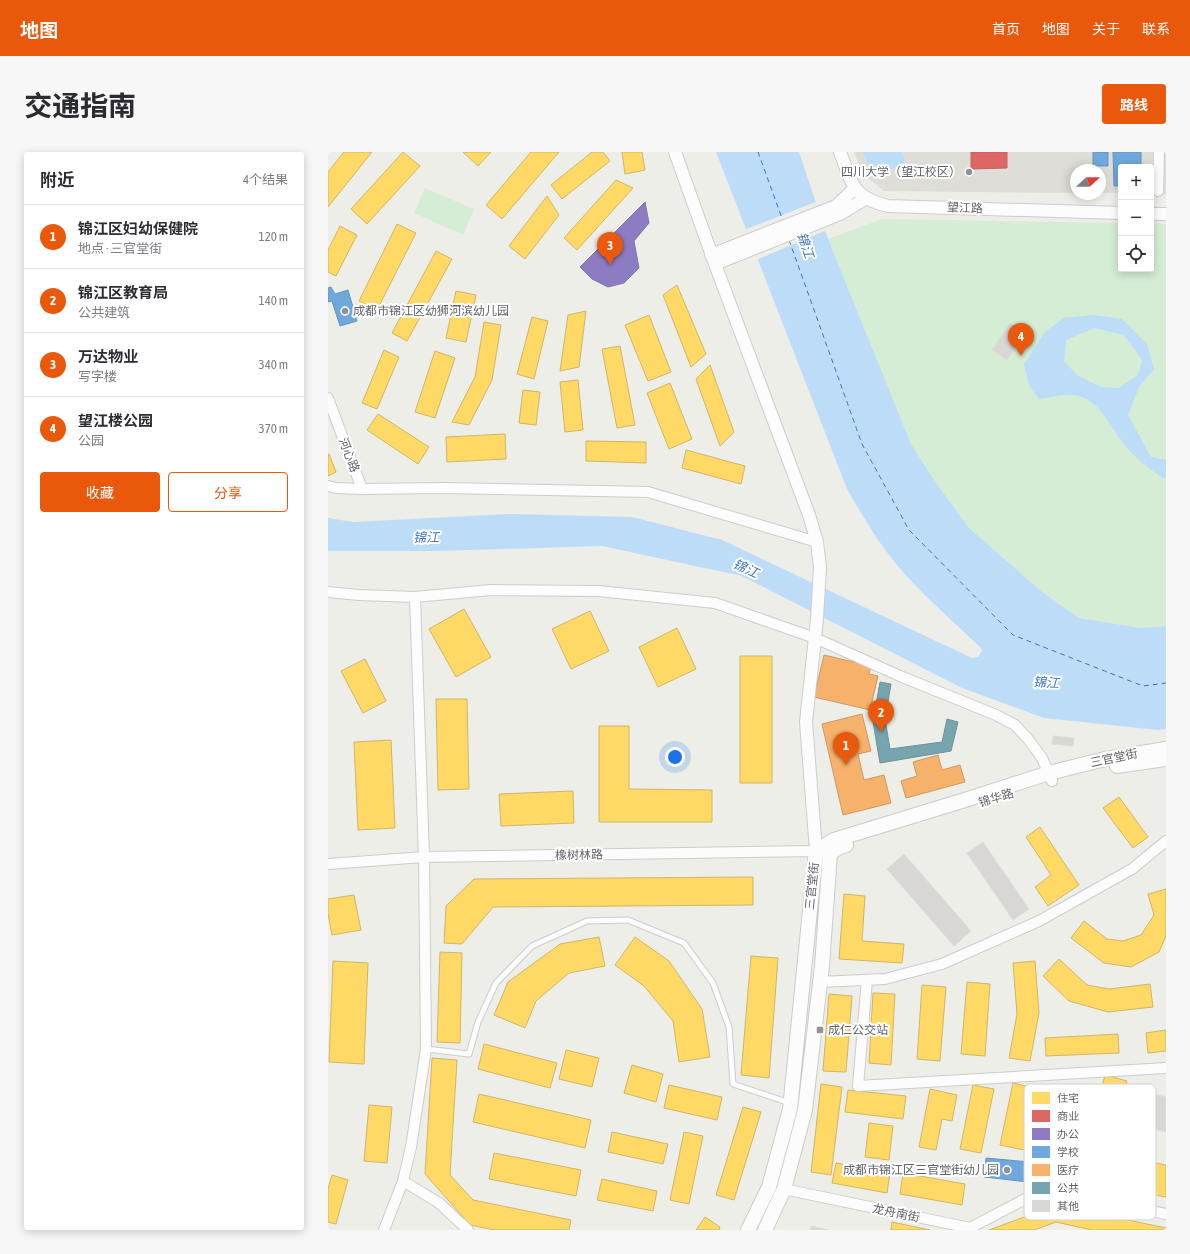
<!DOCTYPE html>
<html lang="zh">
<meta charset="utf-8">
<style>
:root{--surface:#fff;--page:#f7f7f7;--text:#2b2b33;--muted:#7c7c81;--line:#e1e1e2;--accent:#ea580c}
body{margin:0;font-family:"Asap Condensed","Noto Sans SC",sans-serif;background:var(--page);color:var(--text)}
.controls{position:absolute;right:12px;top:12px;display:grid;overflow:hidden;border-radius:4px;box-shadow:0 2px 10px #0003}
.controls button{width:36px;height:36px;display:grid;place-items:center;padding:0;border:0;border-bottom:1px solid var(--line);background:var(--surface);color:var(--text);font:20px sans-serif}
.compass{position:absolute;left:742px;top:12px;width:36px;height:36px;border-radius:50%;background:var(--surface);box-shadow:0 2px 10px #0003;rotate:69deg}
.you{position:absolute;left:347px;top:605px;width:14px;height:14px;margin:-10px;border:3px solid #fff;border-radius:50%;background:#1a73e8;box-shadow:0 0 0 6px #1a73e833}
.badge{display:grid;place-items:center;width:26px;height:26px;border-radius:50%;background:var(--accent);color:#fff;font-size:13px;font-weight:700}
.pin{position:absolute;translate:-50% -33px;filter:drop-shadow(0 1px 2px #0008)}
.pin::after{content:'';position:absolute;top:21px;width:14px;height:12px;background:inherit;clip-path:polygon(0 0,100% 0,50% 100%)}
.list{margin:0;padding:0;list-style:none}
h2{display:flex;justify-content:space-between;align-items:center;height:52px;margin:0;padding:0 16px;font-size:17px}
h2 small{font-size:13px;font-weight:400;color:var(--muted)}
.list li{display:grid;grid-template-columns:26px 1fr auto;gap:12px;align-items:center;box-sizing:border-box;height:64px;padding:0 16px;border-top:1px solid var(--line)}
.list b{display:block;font-size:15px;white-space:nowrap}
.list p{margin:0;font-size:13px;white-space:nowrap;color:var(--muted)}
.list em{font-size:13px;font-style:normal;color:var(--muted)}
.actions{display:flex;gap:8px;padding:12px 16px}
.actions a{flex:1;padding:9px 0;border:1px solid var(--accent);border-radius:4px;text-align:center;font-size:14px;color:var(--accent)}
.actions .main{background:var(--accent);color:#fff}
.icon{flex:none;width:22px;height:22px;fill:none;stroke:currentColor;stroke-width:2;stroke-linecap:round;stroke-linejoin:round}
.map{position:relative;flex:none;width:838px;height:1078px;overflow:hidden;border-radius:4px}
header{display:flex;align-items:center;gap:24px;box-sizing:border-box;height:56px;padding:0 20px;background:var(--accent);color:#fff}
header strong{font-size:19px}
nav{display:flex;gap:22px;margin-inline-start:auto;font-size:14px}
.intro{display:flex;align-items:center;justify-content:space-between;box-sizing:border-box;height:96px;padding:0 24px}
h1{margin:0;font-size:28px}
.button{padding:10px 18px;border-radius:4px;background:var(--accent);color:#fff;font-size:14px;font-weight:700}
main{display:flex;gap:24px;padding:0 24px}
aside{flex:1;background:var(--surface);border-radius:4px;box-shadow:0 2px 10px #0003}
.map>svg:first-child{display:block}
</style>
<header>
<strong>地图</strong>
<nav><a>首页</a><a>地图</a><a>关于</a><a>联系</a></nav>
</header>
<div class="intro"><h1>交通指南</h1><a class="button">路线</a></div>
<main>
<aside>
<h2>附近<small>4个结果</small></h2>
<ul class="list">
<li><span class="badge">1</span><div><b>锦江区妇幼保健院</b><p>地点 · 三官堂街</p></div><em>120 m</em></li>
<li><span class="badge">2</span><div><b>锦江区教育局</b><p>公共建筑</p></div><em>140 m</em></li>
<li><span class="badge">3</span><div><b>万达物业</b><p>写字楼</p></div><em>340 m</em></li>
<li><span class="badge">4</span><div><b>望江楼公园</b><p>公园</p></div><em>370 m</em></li>
</ul>
<div class="actions"><a class="main">收藏</a><a>分享</a></div>
</aside>
<div class="map">
<svg width="838" height="1078" viewBox="0 0 838 1078">
<rect width="100%" height="100%" fill="#eeeee9"/>
<path fill="#dfddd7" d="M526,0H838V42H823V15H793V41H772V18H748V41L556,39L535,22Z"/>
<path fill="#d5ecd5" d="M97,36L146,57L135,83L86,61Z
M554,67L793,71V117H823V71L838,72V474L813,476L751,466L713,439L641,376L606,328L583,292L500,87Z"/>
<path fill="#bddcf8" fill-rule="evenodd" d="M388,0H471L500,87L583,292L606,328L641,376L713,439L751,466L813,476L838,474V577L830,578L716,566L634,536L414,424L274,394L112,399H0V366L25,370L184,362L304,365L394,388L644,506L650,505L654,499L653,496C627,471 600,448 576,421C553,396 536,366 519,337Z
M535,0H574L578,11L545,24Z
M765,163L794,167L819,192L826,217L811,235L800,263L823,305L838,308V326H835C821,317 807,306 796,292C781,274 772,246 745,243C735,242 721,246 711,247L701,233L696,212L717,180L736,166ZM766,176L796,183L814,208L810,223L791,236L773,235L749,223L736,209L738,188Z"/>
<path fill="#eeeee9" d="M490,49L499,78L428,108L416,78Z"/>
<path fill="#ffd966" stroke="#cfb567" d="M16,0H44L0,55V20Z
M75,0L92,14L39,72L23,57Z
M135,0H163L150,14Z
M203,0H231L174,67L158,53Z
M264,0H275L282,9L234,47L223,33Z
M294,0H314L317,18L297,22Z
M288,28L305,36L249,98L236,86Z
M219,44L231,63L197,107L181,94Z
M69,72L88,81L49,158L31,149Z
M12,74L29,83L8,124L0,120V98Z
M108,99L124,107L79,189L64,181Z
M349,133L378,202L363,215L335,143Z
M128,139L148,143L138,190L118,186Z
M258,159L251,215L232,219L240,163Z
M321,163L343,220L320,229L297,173Z
M204,165L220,169L206,227L189,222Z
M156,170L173,173L164,228L141,273L124,270L147,225Z
M292,194L307,273L289,276L274,197Z
M56,198L71,205L49,257L34,251Z
M107,199L127,206L107,266L87,260Z
M382,213L406,280L392,294L368,227Z
M250,228L255,278L237,280L232,230Z
M342,231L364,287L341,297L319,241Z
M195,238L212,240L208,273L191,271Z
M50,262L101,295L90,312L39,278Z
M177,282L178,307L119,310L118,285Z
M258,289L318,290V311L258,309Z
M358,298L417,314L413,332L354,316Z
M0,302H1L8,320L0,324Z
M136,457L163,505L128,525L101,477Z
M262,459L281,499L243,517L224,477Z
M349,476L368,517L330,535L311,495Z
M412,504H444V631H412Z
M37,507L58,549L35,561L13,519Z
M108,547H139L141,637L110,638Z
M271,574H301V637L384,638V670H271Z
M63,588L67,676L30,678L26,590Z
M245,639L246,671L173,674L171,642Z
M791,645L820,685L805,696L775,656Z
M712,675L751,733L720,754L707,735L723,723L698,685Z
M425,725V753L165,755L134,792L116,791L118,754L146,727Z
M838,737V784L831,800L803,815L776,811L743,786L756,769L779,787L795,789L813,783L826,763L820,742Z
M516,742L537,744L534,789L576,792L574,811L511,807Z
M26,743L33,778L4,783L0,762V747Z
M271,785L277,814L241,821L208,849L197,876L166,863L180,830L232,792Z
M307,785L341,809L374,857L382,905L351,910L345,869L316,834L287,813Z
M112,800L134,801L132,891L109,890Z
M423,804L450,806L441,926L413,923Z
M731,807L759,833L781,837L822,832L825,855L780,860L741,849L715,824Z
M5,809L40,811L36,912L1,910Z
M707,809L711,861L702,909L681,906L689,862L685,811Z
M639,830L662,832L657,904L633,902Z
M594,833L618,835L612,909L589,907Z
M545,841L567,842L563,913L541,911Z
M501,842L524,844L518,920L495,919Z
M838,878V899L820,901L818,881Z
M790,882L791,901L718,904L717,886Z
M156,892L229,911L222,936L150,917Z
M238,898L271,906L264,935L231,927Z
M104,906L129,908L122,1023L145,1048L243,1068L241,1078H167L142,1073L97,1022Z
M304,913L335,922L328,950L296,941Z
M777,923L799,929L788,976L728,961L732,946L769,955Z
M685,931L723,940L710,1001L672,993Z
M493,932L514,935L503,1023L483,1020Z
M341,933L394,945L389,968L336,956Z
M645,933L666,937L653,1001L632,997Z
M602,937L629,943L624,969L614,967L608,998L591,995Z
M520,938L578,944L575,967L517,960Z
M151,942L263,968L257,996L145,970Z
M41,953L64,955L59,1011L36,1009Z
M415,955L433,960L406,1048L388,1043Z
M541,971L565,974L561,1008L537,1005Z
M284,980L340,992L335,1012L280,1000Z
M356,980L375,984L361,1052L342,1048Z
M166,1001L253,1018L248,1044L161,1027Z
M799,1005L838,1013V1045L793,1037Z
M508,1011L562,1021L559,1041L504,1031Z
M575,1021L637,1032L634,1053L572,1042Z
M4,1023L20,1028L8,1072L0,1070V1037Z
M274,1027L329,1039L325,1059L269,1048Z
M729,1053L838,1076V1078H764L728,1070L706,1078H661Z
M377,1065L392,1075L391,1078H368Z
M564,1070L602,1078H563Z"/>
<path fill="#e06666" stroke="#b96567" d="M643,0H679V16L643,17Z"/>
<path fill="#8e7cc3" stroke="#8074a8" d="M317,50L321,71L306,89L311,116L296,131L280,135L264,127L252,115Z"/>
<path fill="#6fa8dc" stroke="#6a93b9" d="M765,0H780V14H765Z
M785,0H813V15H793V34H786Z
M3,135L7,142L20,138L29,169L12,174L4,149L0,150V136Z
M658,1006L702,1010L700,1030L656,1025Z"/>
<path fill="#f6b26b" stroke="#c89a6a" d="M496,503L543,514L541,522L550,524L542,558L486,545Z
M534,562L543,599L530,602L536,628L556,623L563,651L515,663L494,572Z
M610,603L614,618L632,613L637,630L578,646L573,629L589,624L585,610Z"/>
<path fill="#76a5af" stroke="#6f919a" d="M552,530L563,532L557,567L562,597L614,590L619,567L630,570L623,599L552,611L545,570Z"/>
<g fill="none" stroke-linecap="round" stroke-linejoin="round">
<path stroke="#3c73ba" stroke-width="1" stroke-dasharray="5 4" stroke-linecap="butt" d="M430,0L455,69
M461,88L534,292L581,378L685,483L815,534L838,531"/>
</g>
<path fill="#d8d7d4" stroke="#deddd8" d="M682,171L697,181L679,208L664,198Z
M725,584L746,586L745,594L724,592Z
M655,690L701,757L685,768L639,701Z
M576,702L643,779L626,794L559,717Z
M821,941L838,945V980L813,974Z
M483,1074L500,1078H482Z"/>
<g fill="none" stroke-linecap="round" stroke-linejoin="round">
<defs>
<path id="service" d="M98,897L141,902L150,870L168,831L204,794L259,769L300,768L356,791L385,831L401,875L405,932L462,951"/>
<path id="minor" d="M830,39L831,0
M0,246L34,337
M0,334L8,336L34,337L115,336L320,340L489,390
M0,440L31,443L87,445L163,438L270,439L387,451L487,486L572,524L668,563L687,573L700,587L714,606L724,629
M0,712L96,705L488,699L494,700
M539,828L530,934L838,916
M491,830L557,827L614,812L711,769L804,717L838,689
M75,1029L111,1051L140,1078
M456,1037L642,1076L701,1045L738,1040L838,1062
M56,1078L75,1029L83,995L98,897L96,705L87,445"/>
<path id="tertiary" d="M347,0L387,112L481,363L489,390L492,415L489,467L478,570L488,699
M512,0C524,31 523,45 560,54L793,61
M823,62H838
M383,103L508,54L526,37
M387,112L512,62L537,47"/>
<path id="secondary" d="M789,614L838,607
M420,1078L441,1035L462,957L488,699L506,688L637,648L721,621L777,607L838,597
M437,1078L456,1037L477,958L494,814L502,701L512,695L518,693"/>
</defs>
<use href="#service" stroke="#cbcccb" stroke-width="7"/>
<use href="#minor" stroke="#cbcccb" stroke-width="12"/>
<use href="#tertiary" stroke="#cbcccb" stroke-width="14"/>
<use href="#secondary" stroke="#cacbca" stroke-width="16"/>
<use href="#service" stroke="#fcfcfc" stroke-width="5"/>
<use href="#minor" stroke="#fcfcfc" stroke-width="10"/>
<use href="#tertiary" stroke="#fcfcfc" stroke-width="12"/>
<use href="#secondary" stroke="#fcfcfc" stroke-width="14"/>
</g>
<g fill="#909395" stroke="#fff" stroke-width="1.5">
<circle cx="641" cy="20" r="4"/>
<circle cx="17" cy="159" r="4"/>
<rect x="488" y="874" width="8" height="8" rx="2"/>
<circle cx="679" cy="1018" r="4"/>
</g>
<g text-anchor="middle" stroke-width="4" stroke-linejoin="round" paint-order="stroke">
<g font-size="12" fill="#5e6268" stroke="#fff" text-anchor="end">
<text x="633" y="24">四川大学（望江校区）</text>
<text x="25" y="163" text-anchor="start">成都市锦江区幼狮河滨幼儿园</text>
<text x="500" y="882" text-anchor="start">成仁公交站</text>
<text x="671" y="1022">成都市锦江区三官堂街幼儿园</text>
</g>
<g font-size="12" fill="#5e6268" stroke="#fff">
<text transform="translate(637 56) rotate(2)" y="4">望江路</text>
<text transform="translate(21 303) rotate(69)" y="4">河心路</text>
<text transform="translate(786 606) rotate(-12)" y="4">三官堂街</text>
<text transform="translate(668 646) rotate(-17)" y="4">锦华路</text>
<text transform="translate(251 703) rotate(-1)" y="4">橡树林路</text>
<text transform="translate(484 734) rotate(-84)" y="4">三官堂街</text>
<text transform="translate(568 1061) rotate(12)" y="4">龙舟南街</text>
</g>
<g font-size="13" font-style="italic" fill="#3c73ba" stroke="#fff">
<text transform="translate(478 93) rotate(71)" y="5">锦江</text>
<text transform="translate(98 385) rotate(-1)" y="5">锦江</text>
<text transform="translate(418 416) rotate(25)" y="5">锦江</text>
<text transform="translate(718 530) rotate(3)" y="5">锦江</text>
</g>
</g>
<rect x="696" y="932" width="132" height="136" rx="6" fill="#fff" stroke="#cfd0d2" stroke-width="1"/>
<rect x="704" y="940" width="18" height="12" fill="#ffd966"/>
<rect x="704" y="958" width="18" height="12" fill="#e06666"/>
<rect x="704" y="976" width="18" height="12" fill="#8e7cc3"/>
<rect x="704" y="994" width="18" height="12" fill="#6fa8dc"/>
<rect x="704" y="1012" width="18" height="12" fill="#f6b26b"/>
<rect x="704" y="1030" width="18" height="12" fill="#76a5af"/>
<rect x="704" y="1048" width="18" height="12" fill="#d8d7d4"/>
<g font-size="11" fill="#5e6268">
<text x="729" y="950">住宅</text>
<text x="729" y="968">商业</text>
<text x="729" y="986">办公</text>
<text x="729" y="1004">学校</text>
<text x="729" y="1022">医疗</text>
<text x="729" y="1040">公共</text>
<text x="729" y="1058">其他</text>
</g>
</svg>
<div class="controls">
<button>+</button>
<button>−</button>
<button><svg class="icon" aria-label="locate" viewBox="0 0 24 24"><circle cx="12" cy="12" r="6"/><path d="M12 2v4M12 18v4M2 12h4M18 12h4"/></svg></button>
</div>
<svg class="compass" viewBox="-18 -18 36 36"><path d="M0-13l5 13h-10z" fill="#e53935"/><path d="M0 13l5-13h-10z" fill="#7c7c81"/></svg>
<div class="you"></div>
<div class="pin badge" style="left:518px;top:613px">1</div>
<div class="pin badge" style="left:553px;top:580px">2</div>
<div class="pin badge" style="left:282px;top:113px">3</div>
<div class="pin badge" style="left:693px;top:204px">4</div>
</div>
</main>
